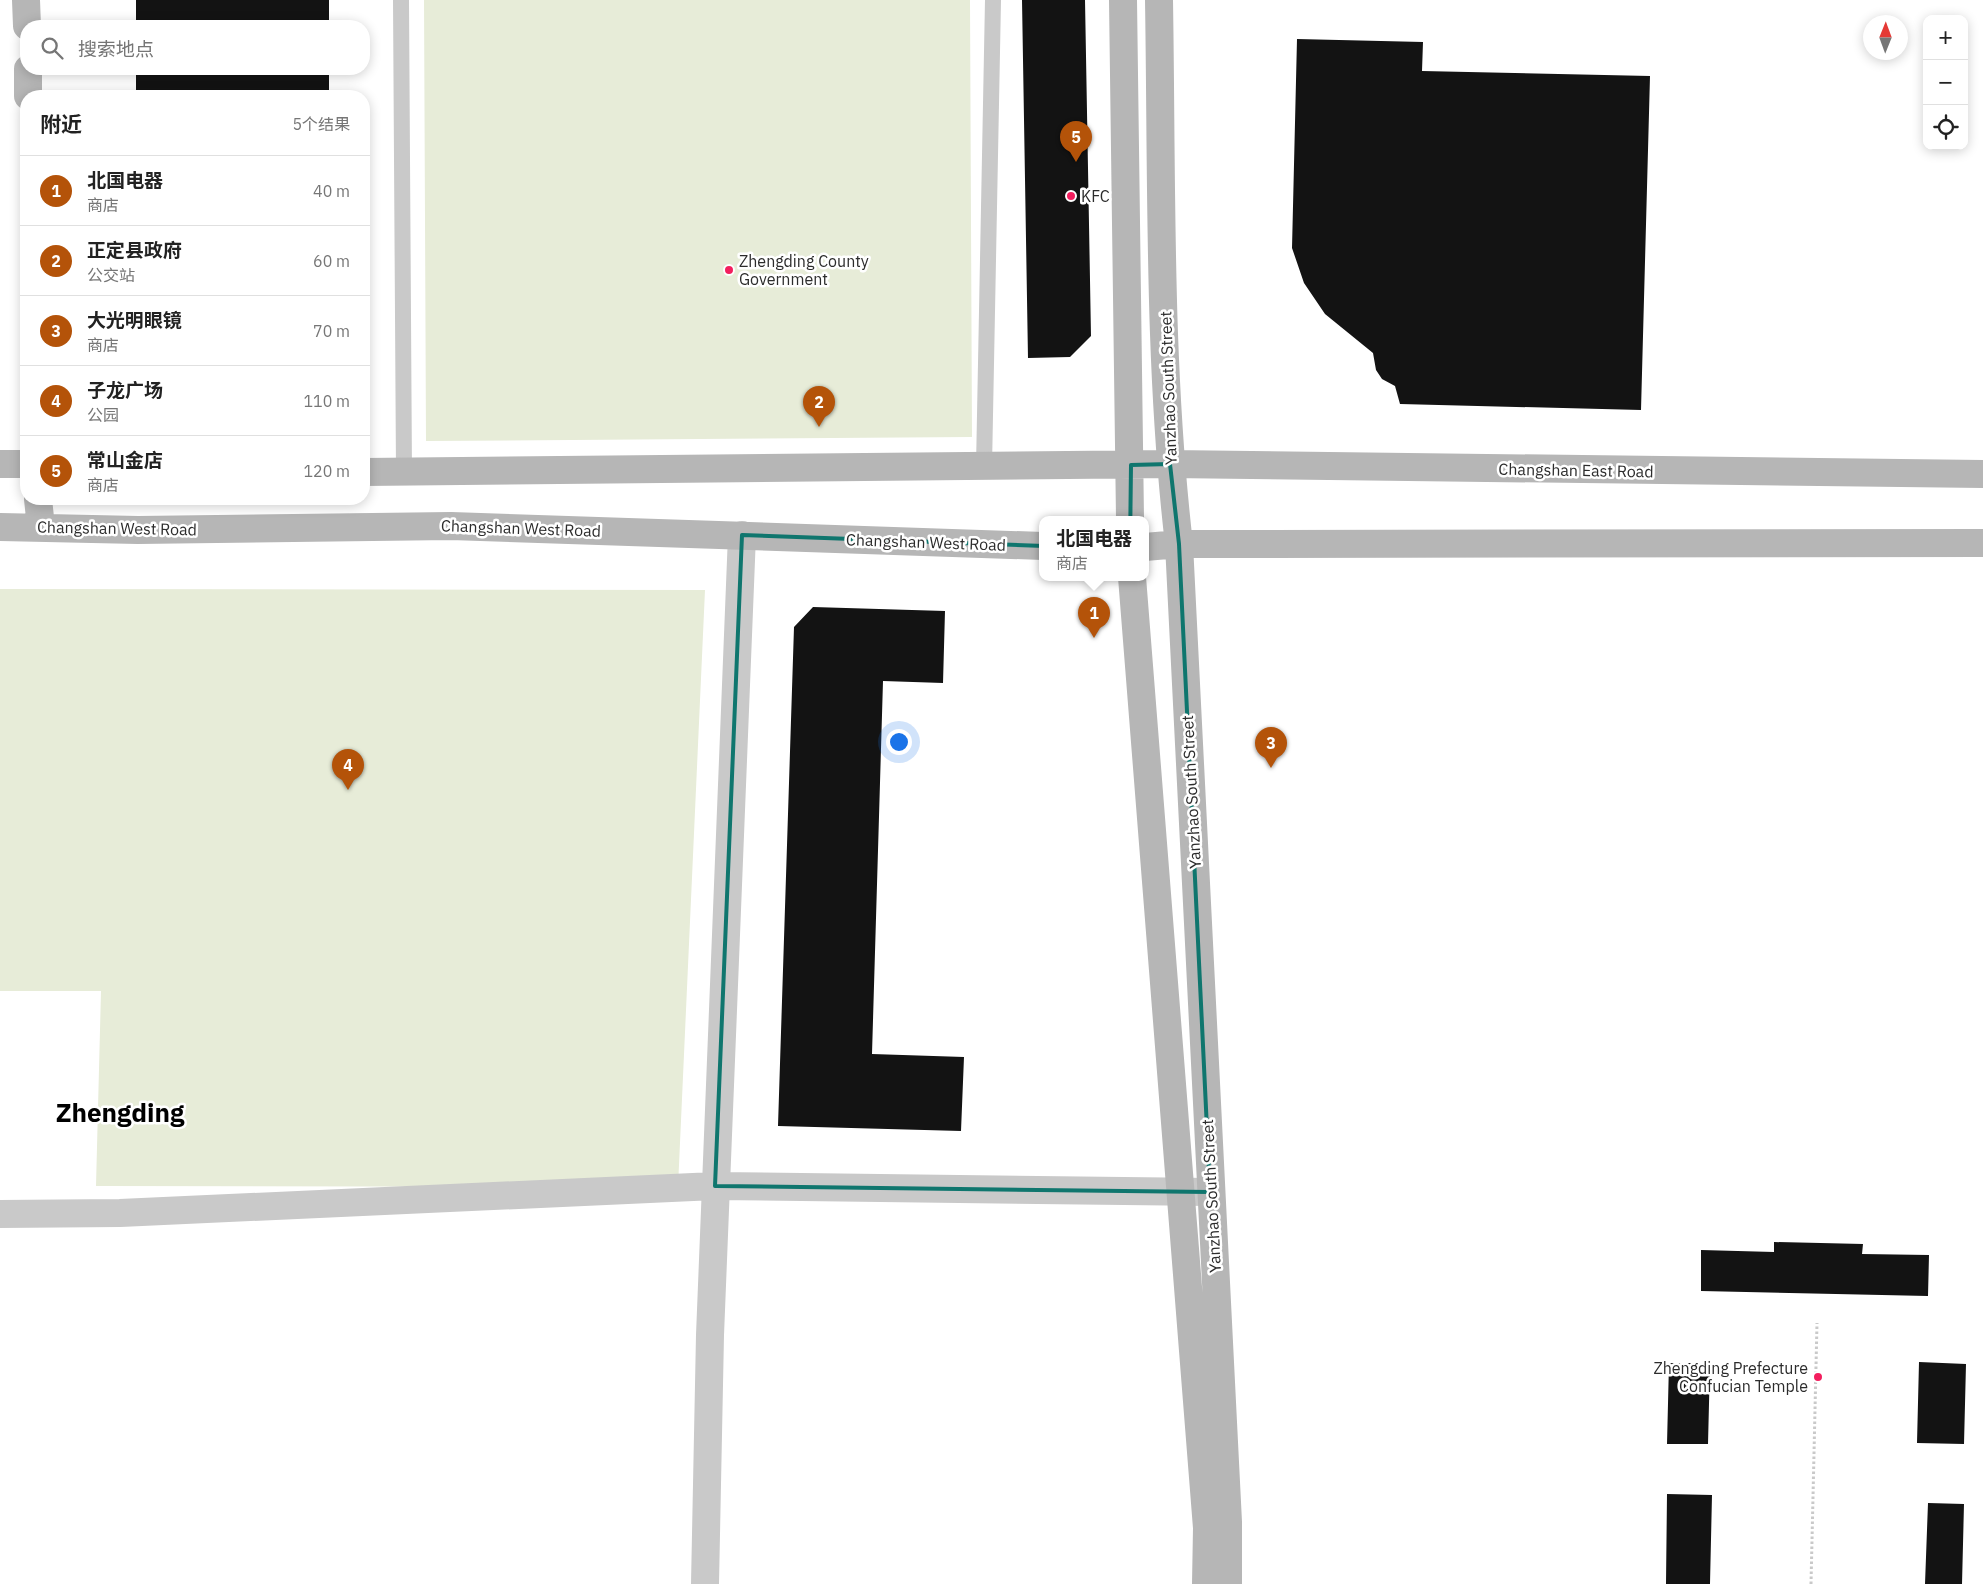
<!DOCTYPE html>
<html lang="zh">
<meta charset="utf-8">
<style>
:root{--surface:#fff;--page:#f6f6f6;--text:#222;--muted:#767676;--line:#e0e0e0;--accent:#b45309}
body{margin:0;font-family:"IBM Plex Sans","Noto Sans SC",sans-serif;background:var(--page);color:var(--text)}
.controls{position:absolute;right:15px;top:15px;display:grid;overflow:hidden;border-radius:10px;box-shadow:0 2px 12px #0003}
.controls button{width:45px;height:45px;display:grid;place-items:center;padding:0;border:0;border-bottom:1px solid var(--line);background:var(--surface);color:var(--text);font:25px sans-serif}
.compass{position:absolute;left:1863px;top:15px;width:45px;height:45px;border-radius:50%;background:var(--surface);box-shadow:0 2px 12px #0003;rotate:1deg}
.you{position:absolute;left:898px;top:741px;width:18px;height:18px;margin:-12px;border:4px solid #fff;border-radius:50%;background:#1a73e8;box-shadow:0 0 0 8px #1a73e833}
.badge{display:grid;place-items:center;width:32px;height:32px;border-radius:50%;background:var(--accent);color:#fff;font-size:16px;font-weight:700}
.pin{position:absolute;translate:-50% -41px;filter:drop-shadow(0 1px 2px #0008)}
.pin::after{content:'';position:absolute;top:26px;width:18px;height:15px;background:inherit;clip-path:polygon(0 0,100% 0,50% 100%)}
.popup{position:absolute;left:1039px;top:516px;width:110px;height:65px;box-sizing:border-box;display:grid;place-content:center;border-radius:10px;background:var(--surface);filter:drop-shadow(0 1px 4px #0005);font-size:16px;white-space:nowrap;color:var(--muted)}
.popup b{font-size:19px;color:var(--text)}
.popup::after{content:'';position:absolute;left:50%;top:100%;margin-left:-10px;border:10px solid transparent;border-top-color:var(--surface)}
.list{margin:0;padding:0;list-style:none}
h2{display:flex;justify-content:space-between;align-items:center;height:65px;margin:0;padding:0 20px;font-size:21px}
h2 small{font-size:16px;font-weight:400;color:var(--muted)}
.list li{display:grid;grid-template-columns:32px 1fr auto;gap:15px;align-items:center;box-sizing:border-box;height:70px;padding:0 20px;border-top:1px solid var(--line)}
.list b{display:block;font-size:19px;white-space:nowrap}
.list p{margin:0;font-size:16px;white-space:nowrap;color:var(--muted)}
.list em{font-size:16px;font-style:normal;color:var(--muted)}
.icon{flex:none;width:28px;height:28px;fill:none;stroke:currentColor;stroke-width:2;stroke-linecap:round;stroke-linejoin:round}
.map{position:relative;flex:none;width:1983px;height:1584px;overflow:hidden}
.search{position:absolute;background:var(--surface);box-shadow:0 2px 12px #0003;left:20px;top:20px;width:350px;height:55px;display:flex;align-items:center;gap:12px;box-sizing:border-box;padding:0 18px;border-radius:20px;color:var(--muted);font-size:19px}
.panel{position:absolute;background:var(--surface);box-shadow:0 2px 12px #0003;left:20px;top:90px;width:350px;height:415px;border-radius:20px}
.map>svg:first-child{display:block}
</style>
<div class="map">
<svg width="1983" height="1584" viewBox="0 0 1983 1584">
<rect width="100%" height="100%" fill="#fff"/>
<path fill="#e7ecd8" d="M424,0H970L972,437L426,441Z
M0,589L705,590L678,1187L96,1186L101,991H0Z"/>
<path fill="#131313" d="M136,0H329V26H136Z
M1022,0H1085L1091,336L1070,357L1028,358Z
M1297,39L1423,42L1422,71L1650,76L1641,410L1400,404L1395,386L1382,379L1376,370L1373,353L1325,314L1304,283L1292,248Z
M136,69H329V96H136Z
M813,607L945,611L943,683L883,681L872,1054L964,1057L961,1131L778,1126L794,627Z
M1774,1242L1863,1244L1862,1254L1929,1255L1928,1296L1701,1291V1250L1774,1252Z
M1919,1362L1966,1364L1964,1444L1917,1443Z
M1669,1363H1710L1708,1444H1667Z
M1667,1494L1712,1495L1710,1584H1666Z
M1928,1503L1964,1504L1962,1584H1925Z"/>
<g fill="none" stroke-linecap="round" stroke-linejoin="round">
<path stroke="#c9c9c9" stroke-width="3" stroke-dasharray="2.5 2.5" stroke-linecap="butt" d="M1811,1584L1817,1323"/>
<path stroke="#c9c9c9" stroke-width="16" d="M401,0L404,473
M984,467L993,0"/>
<path stroke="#c9c9c9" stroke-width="28" d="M0,1214L120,1213L715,1186L1210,1192
M705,1584L710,1335L742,535"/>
<path stroke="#b6b6b6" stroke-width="28" d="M26,0L27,26
M1123,0L1130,519
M1159,0C1162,181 1158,364 1179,544L1228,1522V1584
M28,69V96
M0,464H26
M364,472L1170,464L1983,474
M38,499L41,527
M0,527L138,530L451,526L1043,546
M1145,547L1179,544L1983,543
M1132,577L1207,1528L1206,1584"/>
</g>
<path fill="none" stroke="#0f766e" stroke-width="4" stroke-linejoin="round" d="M1170,464L1179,544L1210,1192L715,1186L742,535L1130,549L1131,465Z"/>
<g fill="#f31e5e" stroke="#fff" stroke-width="2">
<circle cx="1071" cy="196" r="5"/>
<circle cx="729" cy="270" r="5"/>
<circle cx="1818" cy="1377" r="5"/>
</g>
<g text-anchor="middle" stroke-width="5" stroke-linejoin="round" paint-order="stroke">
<g font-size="16" fill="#2c2c2c" stroke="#fff" text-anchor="start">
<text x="1081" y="202">KFC</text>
<text x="739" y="267">Zhengding County<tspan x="739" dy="18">Government</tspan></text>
<text x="1808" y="1374" text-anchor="end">Zhengding Prefecture<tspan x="1808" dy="18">Confucian Temple</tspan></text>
</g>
<g font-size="16" fill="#2c2c2c" stroke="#fff">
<text transform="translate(1168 388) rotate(-92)" y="6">Yanzhao South Street</text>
<text transform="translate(1576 470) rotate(1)" y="6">Changshan East Road</text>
<text transform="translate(117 528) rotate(1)" y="6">Changshan West Road</text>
<text transform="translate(521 528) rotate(2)" y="6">Changshan West Road</text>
<text transform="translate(926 542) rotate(2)" y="6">Changshan West Road</text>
<text transform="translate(1191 792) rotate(-93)" y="6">Yanzhao South Street</text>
<text transform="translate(1211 1196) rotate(-93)" y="6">Yanzhao South Street</text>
</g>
<g font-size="26" font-weight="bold" fill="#000" stroke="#fff">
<text x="120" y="1122">Zhengding</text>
</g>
</g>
</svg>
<div class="controls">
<button>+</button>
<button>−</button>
<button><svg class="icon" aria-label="locate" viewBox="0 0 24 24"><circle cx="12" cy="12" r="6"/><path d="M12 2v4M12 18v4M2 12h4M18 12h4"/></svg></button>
</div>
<svg class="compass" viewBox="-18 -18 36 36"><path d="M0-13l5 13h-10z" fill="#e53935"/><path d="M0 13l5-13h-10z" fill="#767676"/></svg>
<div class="you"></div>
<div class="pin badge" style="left:1094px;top:638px">1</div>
<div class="popup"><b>北国电器</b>商店</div>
<div class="pin badge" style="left:819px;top:427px">2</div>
<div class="pin badge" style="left:1271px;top:768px">3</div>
<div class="pin badge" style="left:348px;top:790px">4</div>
<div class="pin badge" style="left:1076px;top:162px">5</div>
<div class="search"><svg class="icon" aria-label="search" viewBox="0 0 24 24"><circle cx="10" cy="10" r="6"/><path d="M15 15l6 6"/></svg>搜索地点</div>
<section class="panel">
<h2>附近<small>5个结果</small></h2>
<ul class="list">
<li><span class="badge">1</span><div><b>北国电器</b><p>商店</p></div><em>40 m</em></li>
<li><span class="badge">2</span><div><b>正定县政府</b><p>公交站</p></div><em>60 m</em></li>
<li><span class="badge">3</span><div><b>大光明眼镜</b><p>商店</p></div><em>70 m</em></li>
<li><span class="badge">4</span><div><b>子龙广场</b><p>公园</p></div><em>110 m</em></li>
<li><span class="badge">5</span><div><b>常山金店</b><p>商店</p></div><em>120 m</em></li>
</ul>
</section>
</div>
